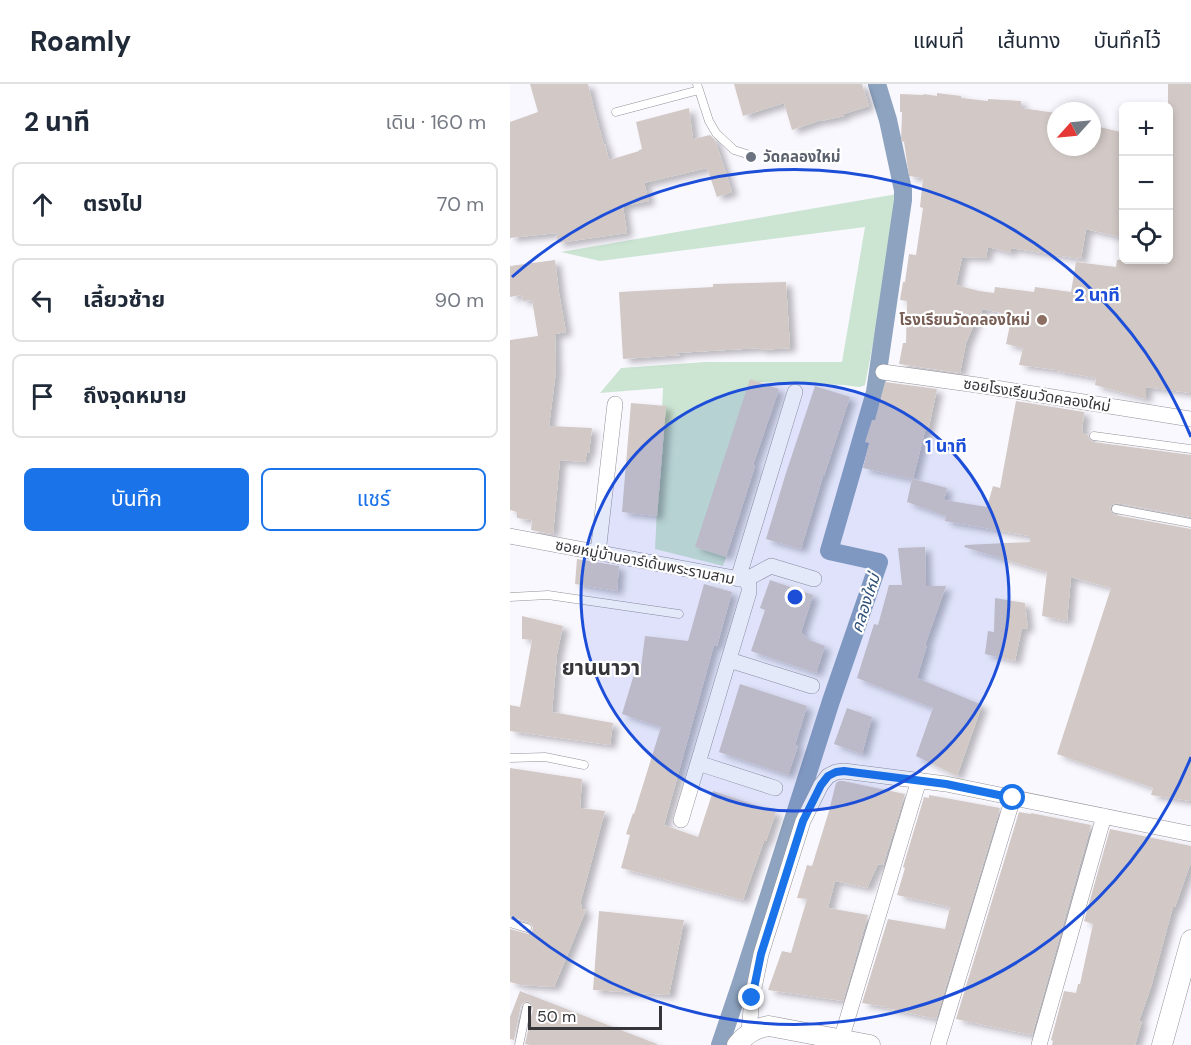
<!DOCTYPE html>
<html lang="th">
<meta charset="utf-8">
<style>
:root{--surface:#fff;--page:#f2f2f3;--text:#1f2937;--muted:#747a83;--line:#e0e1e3;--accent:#1a73e8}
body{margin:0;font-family:"DM Sans","Noto Sans Thai",sans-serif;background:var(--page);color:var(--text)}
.controls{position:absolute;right:18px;top:18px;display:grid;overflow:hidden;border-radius:9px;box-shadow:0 3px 9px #0003}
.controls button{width:54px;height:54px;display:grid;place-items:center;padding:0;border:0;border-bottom:2px solid var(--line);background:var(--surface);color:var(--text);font:30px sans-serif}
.compass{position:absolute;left:537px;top:18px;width:54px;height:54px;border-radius:50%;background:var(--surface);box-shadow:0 3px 9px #0003;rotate:243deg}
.scale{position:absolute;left:18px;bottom:15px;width:134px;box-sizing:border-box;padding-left:6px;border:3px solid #363539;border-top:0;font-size:16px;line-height:21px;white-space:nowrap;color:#363539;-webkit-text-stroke:4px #fff;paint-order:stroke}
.stop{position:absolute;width:18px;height:18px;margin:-14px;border:4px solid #1a73e8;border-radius:50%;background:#fff}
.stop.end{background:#1a73e8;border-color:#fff;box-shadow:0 2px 6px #0008}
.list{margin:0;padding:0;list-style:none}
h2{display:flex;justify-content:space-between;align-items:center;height:78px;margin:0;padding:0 24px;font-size:26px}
h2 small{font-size:20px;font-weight:400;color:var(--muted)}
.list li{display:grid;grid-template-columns:39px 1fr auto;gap:18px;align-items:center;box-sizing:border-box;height:84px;margin:0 12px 12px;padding:0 12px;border:2px solid var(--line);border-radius:9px}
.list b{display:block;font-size:22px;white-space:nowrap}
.list em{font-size:20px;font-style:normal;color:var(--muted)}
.actions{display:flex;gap:12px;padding:18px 24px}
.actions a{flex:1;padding:14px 0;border:2px solid var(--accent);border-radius:9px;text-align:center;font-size:21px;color:var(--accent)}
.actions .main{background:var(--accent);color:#fff}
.icon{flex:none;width:33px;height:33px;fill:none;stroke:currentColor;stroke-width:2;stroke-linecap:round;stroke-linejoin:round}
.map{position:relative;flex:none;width:681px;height:961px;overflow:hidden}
header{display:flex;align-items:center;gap:36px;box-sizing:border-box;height:84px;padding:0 30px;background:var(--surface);border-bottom:2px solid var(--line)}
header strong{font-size:28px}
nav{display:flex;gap:33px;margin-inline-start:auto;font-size:21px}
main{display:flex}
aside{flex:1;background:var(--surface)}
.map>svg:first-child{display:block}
</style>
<header>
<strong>Roamly</strong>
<nav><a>แผนที่</a><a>เส้นทาง</a><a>บันทึกไว้</a></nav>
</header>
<main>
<aside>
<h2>2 นาที<small>เดิน · 160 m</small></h2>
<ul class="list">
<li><svg class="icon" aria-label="ahead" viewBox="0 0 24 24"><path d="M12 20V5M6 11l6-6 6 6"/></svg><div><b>ตรงไป</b></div><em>70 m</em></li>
<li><svg class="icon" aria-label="left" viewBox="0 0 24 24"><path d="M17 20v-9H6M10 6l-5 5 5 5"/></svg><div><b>เลี้ยวซ้าย</b></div><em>90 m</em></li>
<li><svg class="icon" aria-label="arrive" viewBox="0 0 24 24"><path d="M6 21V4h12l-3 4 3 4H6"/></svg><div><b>ถึงจุดหมาย</b></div></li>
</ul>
<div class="actions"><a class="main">บันทึก</a><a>แชร์</a></div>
</aside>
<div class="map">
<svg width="681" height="961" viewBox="0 0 681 961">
<defs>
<filter id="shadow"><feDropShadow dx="6" dy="4" stdDeviation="3" flood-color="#0004"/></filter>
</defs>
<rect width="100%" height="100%" fill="#faf8ff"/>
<path fill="#cce5d3" d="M387,110L388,130L355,301L350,303L333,301L243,298L197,458L219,465L213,482L145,465L153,304L90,309L111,284L195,278H332L355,143L90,177L51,168Z"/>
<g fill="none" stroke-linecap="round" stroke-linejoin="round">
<path stroke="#8da3bf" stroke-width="18" d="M210,961L231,899L321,617L369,478L319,467L365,308L393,116V106L378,36L367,0"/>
</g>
<path fill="#d2c9c6" filter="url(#shadow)" d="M20,0H78L84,25L94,61L95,60L99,76L129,67V66L132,65L126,38L179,24L183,55L200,51L205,56L222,108L207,113L197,84L134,99L139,117L113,122L117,149L48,159L46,149L0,154V38L28,28Z
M224,0H352L359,22L334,30V32L311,37V36L282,46L274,19L233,32Z
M658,0H681V309L636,303V315L585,301L586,294L547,287V286L509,281L513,264L496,260L502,231L472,225L471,231H468L456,259L450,289L389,280L393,259H396L397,217L390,216L393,198H395L399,170L406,171L413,124L410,123L413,94L399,92L394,58L391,57L392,28H390V10L413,11L414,10L427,12V9L451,12V14L478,17V15L511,17V24L546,29V63H582V41L614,49V154L576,145L571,175L501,164V169L478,163L476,174L452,173L446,201L469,207L484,209L485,203L524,208L525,203L561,208L566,178L606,183L607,176H658Z
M45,176L49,209L56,248L45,250L46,287L39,342L82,344L79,369L77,368L75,378L50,376L43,450L21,446L22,436L7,434V428L0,426V256L28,252L22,216L13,217L11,211L0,213V182Z
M276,198L280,264L250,266V264L165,269L170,271L113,275L109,208L203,203V200Z
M240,295L269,305L243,381L245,382L216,473L185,463Z
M375,298L427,305L418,347H415L403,395L437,404L434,416L477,423L483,402L490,404L506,317L574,328L572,349L578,351L579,355L583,358L681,371V433L607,419L602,421L600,424L602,429L605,431L681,445V717L641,711L643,704L547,670L601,504L561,493L557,537L532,532L537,488L454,463L455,461L520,458V452L435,437L436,432L397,418L402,395L353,384L359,359L355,358L362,336H365Z
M305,302L340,313L314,392H313L291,465L256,455L276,389Z
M121,319L156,322L147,432L112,428Z
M415,463L416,502H436L415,561H417L407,594L472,621L447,692L406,672L423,624L347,594L364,540L368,541L379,501H392L388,464Z
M67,475L109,482L107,507L65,500Z
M260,496L303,511L291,548L299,556L315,562L306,589L241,567L255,526L250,524Z
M194,500L222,508L207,562L204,561L154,741L188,753L203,707L266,728L256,757H254L233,816L111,784L120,751L116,750L123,729L124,730L151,643L112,630L124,590L130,591L135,552L178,557Z
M485,514L515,519L518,545L512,544L505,577L475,570L478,547L484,548Z
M12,532L53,542L47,570L42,628L103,639L100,661L0,647V621L10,623L22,556L12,555Z
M230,600L297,622L285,661L288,662L278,691L209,668Z
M337,624L362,633L352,670L324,660Z
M0,684L72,695L70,724L95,727L70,820H72L71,825L76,826L44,903L11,901L0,898V845L18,850L22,848L23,843L19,838L0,833Z
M329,697H333L395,710L373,781L368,780L357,804L325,797L318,824L358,831L333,917L258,906L272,867L281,869L297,815L287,814L297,781L302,782L319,727L326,699Z
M419,711L490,724L426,935L377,924V923L352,919L378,835L435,845L440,823L387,811L395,784L393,783L414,713L419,714Z
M509,728L521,730V729L581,741L522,951L446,935Z
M600,745L681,762V778L665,823H663L641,903L629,937H632L625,961H542L543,957L541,956L554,907L566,909L568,900H570L583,840L574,837Z
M89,827L174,836L159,911L83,906Z
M10,907L147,960V961H20L15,960L23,924L21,919L18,917L13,919L11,921L4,956L0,955V933Z"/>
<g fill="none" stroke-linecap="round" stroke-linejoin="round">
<defs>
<path id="service" d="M187,0L199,37L206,49L224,66L243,72
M106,28L189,6
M584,352L681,365
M606,425L681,439
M0,513L38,511L169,530
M0,674L35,673L74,681
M0,839L17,844
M9,961L17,923"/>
<path id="minor" d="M373,288L467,301L681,335
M0,452L235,496L239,501V508L171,736
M88,469L105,320
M228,495L285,308
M235,496L261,482L304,495
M219,576L302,602
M188,679L265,704
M239,948L242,914L251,870L293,737L311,701L318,692L326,688L334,687L436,700L681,750
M331,956L409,696
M428,961L503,714
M529,961L594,732"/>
<path id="tertiary" d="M227,961C236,950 245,944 259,942L360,961
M652,961L681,856"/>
</defs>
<use href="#service" stroke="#949299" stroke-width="9"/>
<use href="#minor" stroke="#949299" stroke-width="16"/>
<use href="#tertiary" stroke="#949299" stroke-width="21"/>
<use href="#service" stroke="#fff" stroke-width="8"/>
<use href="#minor" stroke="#fff" stroke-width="15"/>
<use href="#tertiary" stroke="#fff" stroke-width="20"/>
</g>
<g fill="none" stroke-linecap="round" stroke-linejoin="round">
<path stroke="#1a73e8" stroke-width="8" d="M242,914L251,870L293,737L311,701L318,692L326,688L334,687L436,700L503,714"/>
</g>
<circle cx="285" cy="513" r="214" fill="#1d4ed8" fill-opacity=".12"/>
<g fill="none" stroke="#1d4ed8" stroke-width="3">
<circle cx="285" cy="513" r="214"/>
<path d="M681 673A427 427 0 0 1 2 833M2 193A427 427 0 0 1 681 353"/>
</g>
<circle fill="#6b7280" stroke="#fff" stroke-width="2" cx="241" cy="73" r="6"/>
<circle fill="#8d6e63" stroke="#fff" stroke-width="2" cx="532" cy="236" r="6"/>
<g text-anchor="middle" stroke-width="4.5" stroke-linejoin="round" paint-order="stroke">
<g font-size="15" font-weight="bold" fill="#5b616d" stroke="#fff" text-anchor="start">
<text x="253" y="78">วัดคลองใหม่</text>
</g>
<g font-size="15" font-weight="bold" fill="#785e54" stroke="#fff" text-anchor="end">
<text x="520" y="241">โรงเรียนวัดคลองใหม่</text>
</g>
<g font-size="15" fill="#363539" stroke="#fff">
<text transform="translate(527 311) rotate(9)" y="5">ซอยโรงเรียนวัดคลองใหม่</text>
<text transform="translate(135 478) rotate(11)" y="5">ซอยหมู่บ้านอาร์เด้นพระรามสาม</text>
</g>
<g font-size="16" font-style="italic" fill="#2e5078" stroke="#fff">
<text transform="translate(355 519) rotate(-72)" y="6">คลองใหม่</text>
</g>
<g font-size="21" font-weight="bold" fill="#363539" stroke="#fff">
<text x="91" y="591">ยานนาวา</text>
</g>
</g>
<circle cx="285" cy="513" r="9" fill="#1d4ed8" stroke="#fff" stroke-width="3"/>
<g font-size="18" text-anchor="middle" font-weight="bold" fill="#1d4ed8" stroke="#fff" stroke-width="4.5" stroke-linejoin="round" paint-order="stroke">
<text x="587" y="217">2 นาที</text>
<text x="436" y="368">1 นาที</text>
</g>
</svg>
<div class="controls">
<button>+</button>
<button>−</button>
<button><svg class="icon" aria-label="locate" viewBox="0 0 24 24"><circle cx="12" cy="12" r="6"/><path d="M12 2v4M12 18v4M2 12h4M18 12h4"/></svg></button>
</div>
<svg class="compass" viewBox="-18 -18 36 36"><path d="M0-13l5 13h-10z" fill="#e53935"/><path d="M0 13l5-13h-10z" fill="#747a83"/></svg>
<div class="scale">50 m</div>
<div class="stop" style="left:503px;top:714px"></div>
<div class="stop end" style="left:242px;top:914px"></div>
</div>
</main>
